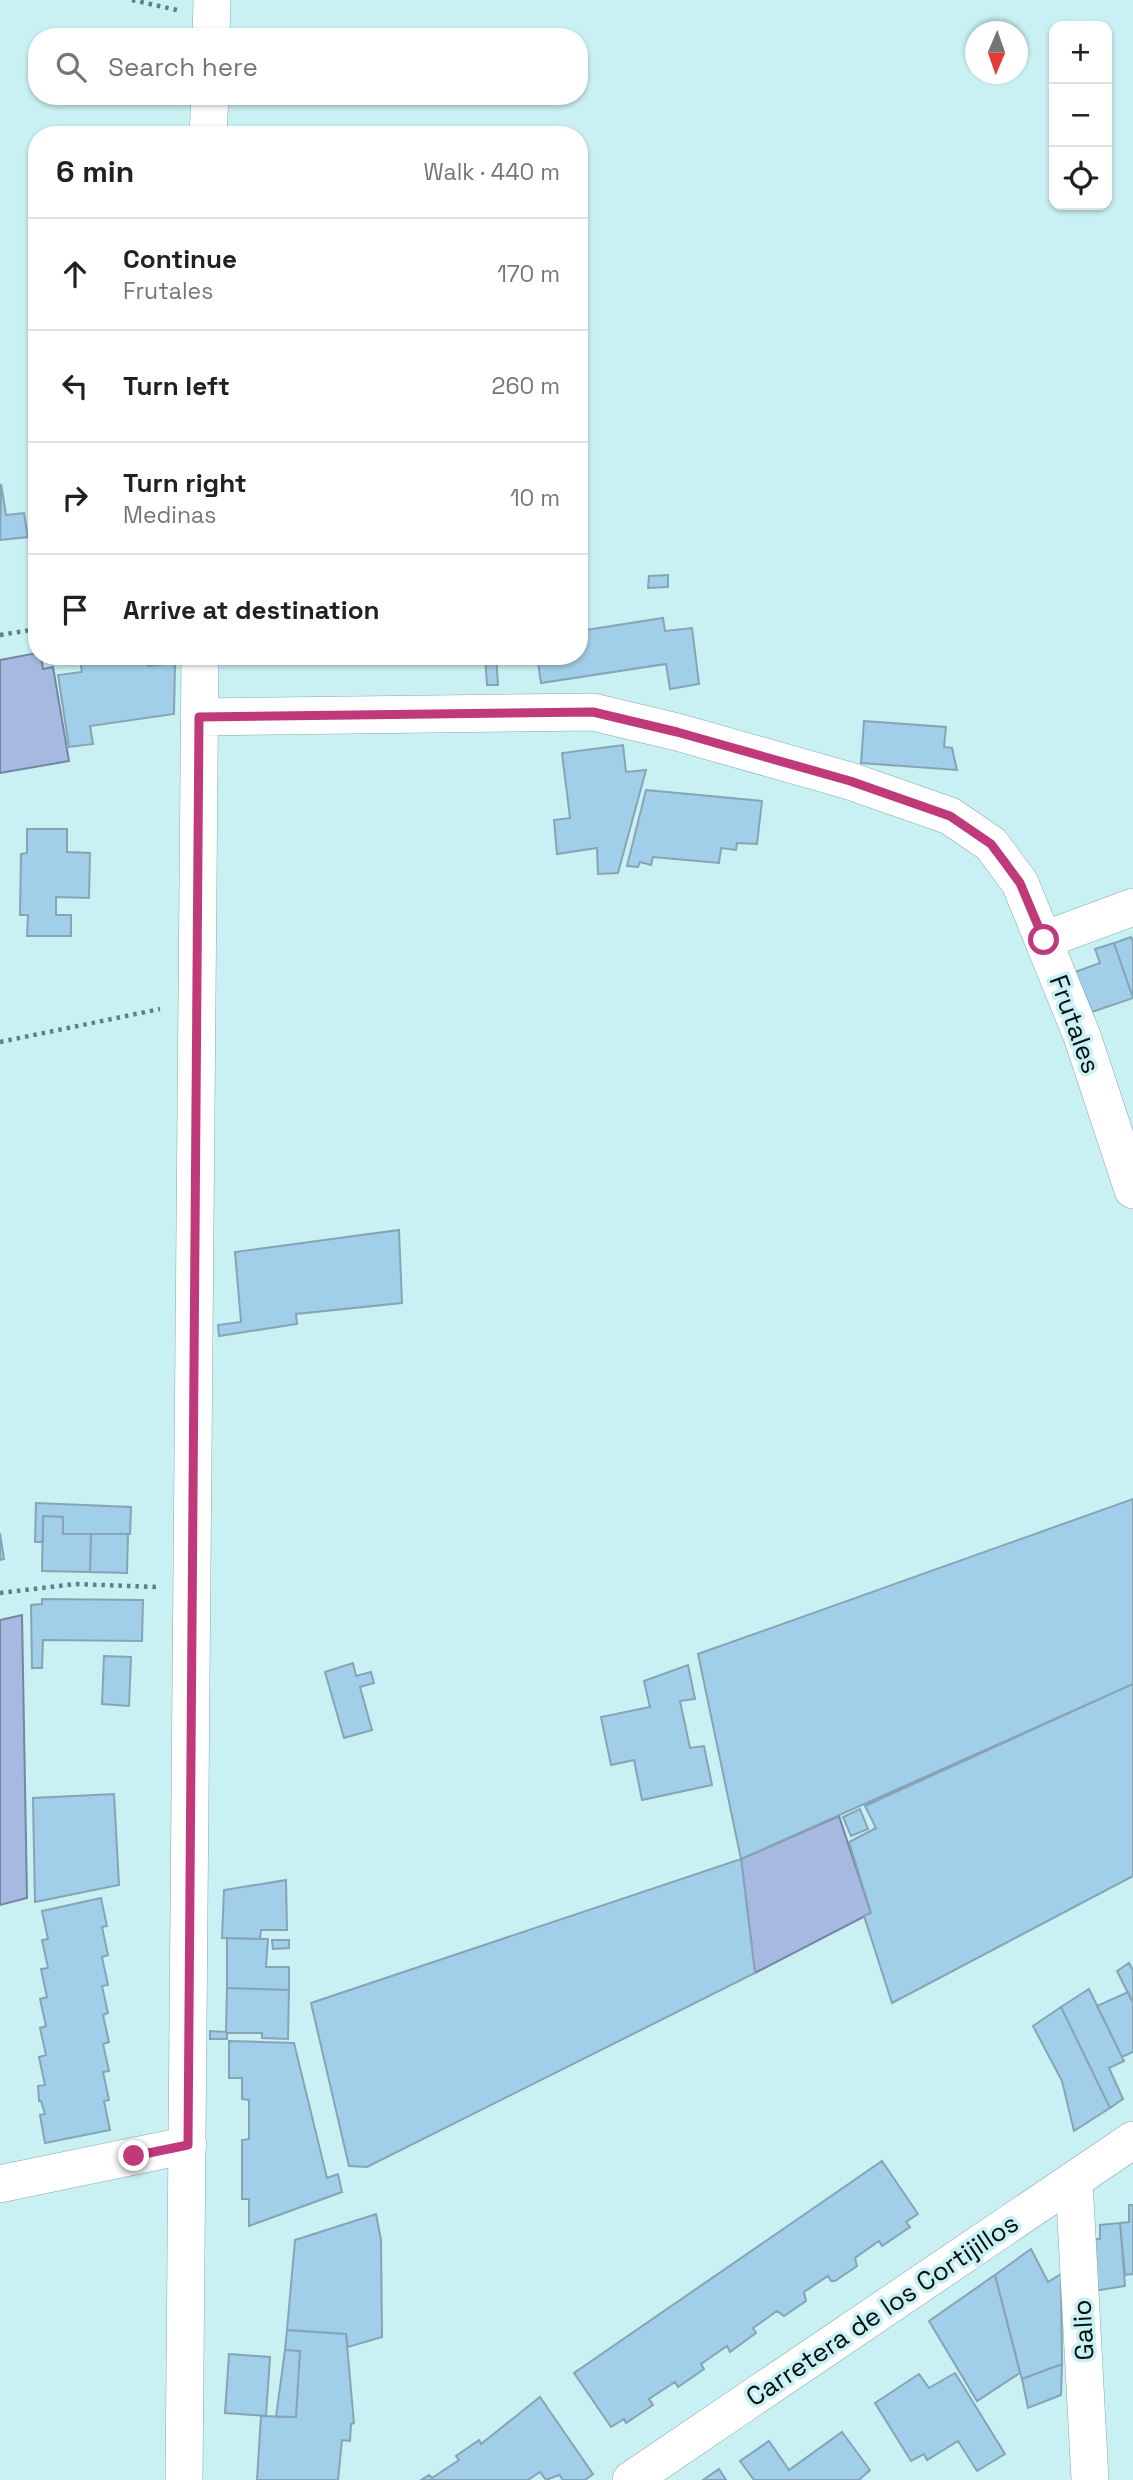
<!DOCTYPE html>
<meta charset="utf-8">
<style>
:root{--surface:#fff;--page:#f6f6f6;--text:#202124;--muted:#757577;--line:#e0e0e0}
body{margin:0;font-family:"Space Grotesk",sans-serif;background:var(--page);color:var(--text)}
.controls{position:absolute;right:21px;top:21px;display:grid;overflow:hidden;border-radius:14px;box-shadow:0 2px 5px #0004}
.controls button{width:63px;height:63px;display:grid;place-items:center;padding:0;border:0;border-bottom:2px solid var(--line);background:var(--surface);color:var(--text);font:35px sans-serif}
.compass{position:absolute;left:965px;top:21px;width:63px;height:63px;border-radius:50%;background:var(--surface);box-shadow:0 2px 5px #0004;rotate:182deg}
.stop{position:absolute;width:21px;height:21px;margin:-16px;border:5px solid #c03a7b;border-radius:50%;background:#fff}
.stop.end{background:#c03a7b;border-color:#fff;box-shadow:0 2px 7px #0008}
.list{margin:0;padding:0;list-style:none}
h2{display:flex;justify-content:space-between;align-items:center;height:91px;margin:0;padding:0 28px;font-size:30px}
h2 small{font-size:23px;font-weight:400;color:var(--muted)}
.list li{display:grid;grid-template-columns:46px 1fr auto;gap:21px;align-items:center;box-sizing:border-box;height:112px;padding:0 28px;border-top:2px solid var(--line)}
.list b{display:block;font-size:26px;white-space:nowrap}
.list p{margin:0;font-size:23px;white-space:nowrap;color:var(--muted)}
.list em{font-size:23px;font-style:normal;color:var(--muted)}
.icon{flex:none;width:38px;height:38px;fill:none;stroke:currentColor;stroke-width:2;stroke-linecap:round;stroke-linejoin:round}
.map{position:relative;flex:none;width:1133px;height:2480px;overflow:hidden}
.search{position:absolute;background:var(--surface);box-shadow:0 2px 5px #0004;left:28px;top:28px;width:560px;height:77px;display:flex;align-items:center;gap:18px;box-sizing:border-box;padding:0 24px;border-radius:28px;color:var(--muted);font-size:26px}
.panel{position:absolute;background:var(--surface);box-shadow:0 2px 5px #0004;left:28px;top:126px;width:560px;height:539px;border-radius:28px}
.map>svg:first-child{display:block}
</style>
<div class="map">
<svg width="1133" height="2480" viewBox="0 0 1133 2480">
<rect width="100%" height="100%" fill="#c9f0f3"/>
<path fill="#a6b9e0" stroke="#7586a2" stroke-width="2" d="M37,653L41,656L43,669L53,667L69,761L0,773V660Z
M22,1615L27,1898L0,1905V1620Z
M839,1816L871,1913L755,1973L741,1859Z"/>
<path fill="#a1cee8" stroke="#87a4b5" stroke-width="2" d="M1,484L6,515L24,513L28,537L0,540Z
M668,575V587L648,588L649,576Z
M663,618L665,631L692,628L699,684L670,689L666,664L541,683L537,656H579V631Z
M79,656H147L148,666L175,663L174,714L90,726L93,744L69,747L58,675L82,672Z
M485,656H496L498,685H487Z
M864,721L946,727L944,747L952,748L957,770L861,763Z
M623,745L626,772L646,770L618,873L598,874L597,848L557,854L554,820L570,818L562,753Z
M646,790L762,801L757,844L737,843L736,850L721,848L719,863L653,857L651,865L640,862L638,867L627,866Z
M27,829H67V852L90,853L89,898L56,897V915H71V936H27L28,915H20L21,854L27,853Z
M1131,937L1133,942V998L1114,943Z
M1114,943L1133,998L1092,1012L1075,972L1100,963L1095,949Z
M399,1230L402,1303L296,1314L297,1324L219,1336L218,1325L241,1322L235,1252Z
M1133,1499V1684L741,1859L698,1654Z
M36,1503L131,1507L130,1534H63V1517L43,1516V1542H35Z
M43,1516L63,1517V1534H91L90,1572L42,1571Z
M0,1533L4,1559L0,1560Z
M91,1534H128L127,1573L90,1572Z
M42,1599L143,1600L142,1641L43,1640L42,1668H32L31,1605L42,1604Z
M104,1656L131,1657L129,1706L102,1704Z
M353,1663L356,1676L371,1672L374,1683L360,1687L372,1730L344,1738L325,1672Z
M688,1665L695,1699L680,1701L690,1748L704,1746L712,1785L642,1800L634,1760L611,1765L601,1717L650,1707L644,1681Z
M1133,1684V1876L892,2003L864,1916L871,1913L849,1842L876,1828L865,1806Z
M114,1794L119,1885L35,1902L33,1798Z
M860,1809L868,1829L851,1836L843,1817Z
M741,1859L755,1973L367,2167L349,2166L311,2003Z
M286,1880L287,1930H261L260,1939L222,1938L224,1890Z
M101,1898L107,1926L102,1927L108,1955L102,1957L108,1985L102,1986L108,2013L103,2015L109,2042L103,2044L109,2071L103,2072L109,2100L104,2101L110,2130L45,2143L40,2115L45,2114L41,2101H39L38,2086L45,2085L39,2057L46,2055L40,2028L46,2026L40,1999L47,1997L41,1969L48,1968L42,1940L48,1939L42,1911Z
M227,1938L268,1939L266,1967H289V1990L227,1988Z
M272,1940H289V1948L273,1949Z
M1129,1963L1133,1970V2003L1117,1971Z
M227,1988L289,1990L288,2039L262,2038V2033H227V2039H210V2031L226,2032Z
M1089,1989L1124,2061L1109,2068L1123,2099L1110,2108L1061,2007Z
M1128,1992L1133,2003V2052L1122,2057L1097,2006Z
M1061,2007L1110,2108L1074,2131L1062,2081L1033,2026Z
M229,2041L294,2043L327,2178L338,2174L342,2192L249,2226V2199H242V2140L249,2139V2100L242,2099V2078H229Z
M882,2161L918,2214L906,2222L910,2227L882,2246L879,2241L855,2258L857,2266L835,2281H831L828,2276L804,2292L806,2301L784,2316L777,2311L753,2328L756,2333L730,2352L727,2346L701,2364L704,2369L678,2387L675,2382L649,2399L653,2405L626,2423L624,2419L611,2427L574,2373Z
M1129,2205H1133V2274L1125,2275L1120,2223L1129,2222Z
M376,2214L381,2240L382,2337L348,2347L346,2334L287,2330L295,2240Z
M1120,2223L1125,2286L1094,2291L1095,2239H1100V2225Z
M1031,2249L1048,2282L1061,2274L1062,2364L1022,2379L995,2275Z
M995,2275L1020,2373L977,2401L929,2321Z
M287,2330L346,2334L354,2423L351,2424L350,2441L342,2440L338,2480H257L261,2416L296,2417L300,2351L285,2350Z
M285,2350L300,2351L296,2417H276Z
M229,2354L270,2357L266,2416L225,2413Z
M1062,2364L1061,2395L1028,2408L1022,2379Z
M955,2373L1005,2454L977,2471L958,2441L927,2460L924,2454L911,2461L875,2403L919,2374L929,2388Z
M540,2397L593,2474L585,2480H563L559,2475L546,2480L540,2472L528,2480H421L429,2475L432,2478L459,2460L456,2456L479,2440L481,2444Z
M842,2432L870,2470L859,2480H754L740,2461L769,2441L789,2470Z
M719,2469L726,2480H703Z"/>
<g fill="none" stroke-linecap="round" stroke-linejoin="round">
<defs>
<path id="minor" d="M211,37L212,0
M208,135L210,96
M199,717L593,712L677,732L850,781L950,816L991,844L1020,883L1082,1036L1133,1190
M1044,940L1133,907
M1074,2180L1090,2480
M0,2184L188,2145
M184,2480L200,656
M631,2480L1133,2140"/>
</defs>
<use href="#minor" stroke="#85aaae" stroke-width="38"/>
<path stroke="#647e80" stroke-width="4.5" stroke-dasharray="3.5 5" stroke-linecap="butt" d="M132,0L177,10
M0,635L37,629
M0,1042L160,1009
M0,1593L76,1584L156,1587"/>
<use href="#minor" stroke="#fff" stroke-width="37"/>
</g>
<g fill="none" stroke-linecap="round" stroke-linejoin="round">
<path stroke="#c03a7b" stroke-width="9" d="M134,2156L188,2145L199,717L593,712L677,732L850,781L950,816L991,844L1006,864L1020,883L1044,940"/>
</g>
<g text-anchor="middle" stroke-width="7" stroke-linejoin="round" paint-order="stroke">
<g font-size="26" fill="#031012" stroke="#c9f0f3">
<text transform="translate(1075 1024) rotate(70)" y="9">Frutales</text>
<text transform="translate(882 2310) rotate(-34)" y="9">Carretera de los Cortijillos</text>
<text transform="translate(1083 2330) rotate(-93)" y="9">Galio</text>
</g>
</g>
</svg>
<div class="controls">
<button>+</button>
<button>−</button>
<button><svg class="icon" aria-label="locate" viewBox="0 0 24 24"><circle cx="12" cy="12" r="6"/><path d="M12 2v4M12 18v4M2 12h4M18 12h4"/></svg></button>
</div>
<svg class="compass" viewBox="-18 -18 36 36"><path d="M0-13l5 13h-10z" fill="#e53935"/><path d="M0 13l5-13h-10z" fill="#757577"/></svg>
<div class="stop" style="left:1044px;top:940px"></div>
<div class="stop end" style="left:134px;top:2156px"></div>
<div class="search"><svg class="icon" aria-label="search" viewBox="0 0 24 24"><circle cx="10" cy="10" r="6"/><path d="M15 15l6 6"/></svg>Search here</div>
<section class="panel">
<h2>6 min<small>Walk · 440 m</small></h2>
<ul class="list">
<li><svg class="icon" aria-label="ahead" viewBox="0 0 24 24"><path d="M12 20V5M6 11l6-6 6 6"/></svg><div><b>Continue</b><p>Frutales</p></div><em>170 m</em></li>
<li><svg class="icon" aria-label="left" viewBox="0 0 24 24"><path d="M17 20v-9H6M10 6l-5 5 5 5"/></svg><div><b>Turn left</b></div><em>260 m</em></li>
<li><svg class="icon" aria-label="right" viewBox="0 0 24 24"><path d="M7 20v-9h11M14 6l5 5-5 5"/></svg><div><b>Turn right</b><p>Medinas</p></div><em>10 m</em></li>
<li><svg class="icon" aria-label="arrive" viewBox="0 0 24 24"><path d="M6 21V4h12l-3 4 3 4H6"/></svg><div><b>Arrive at destination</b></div></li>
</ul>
</section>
</div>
